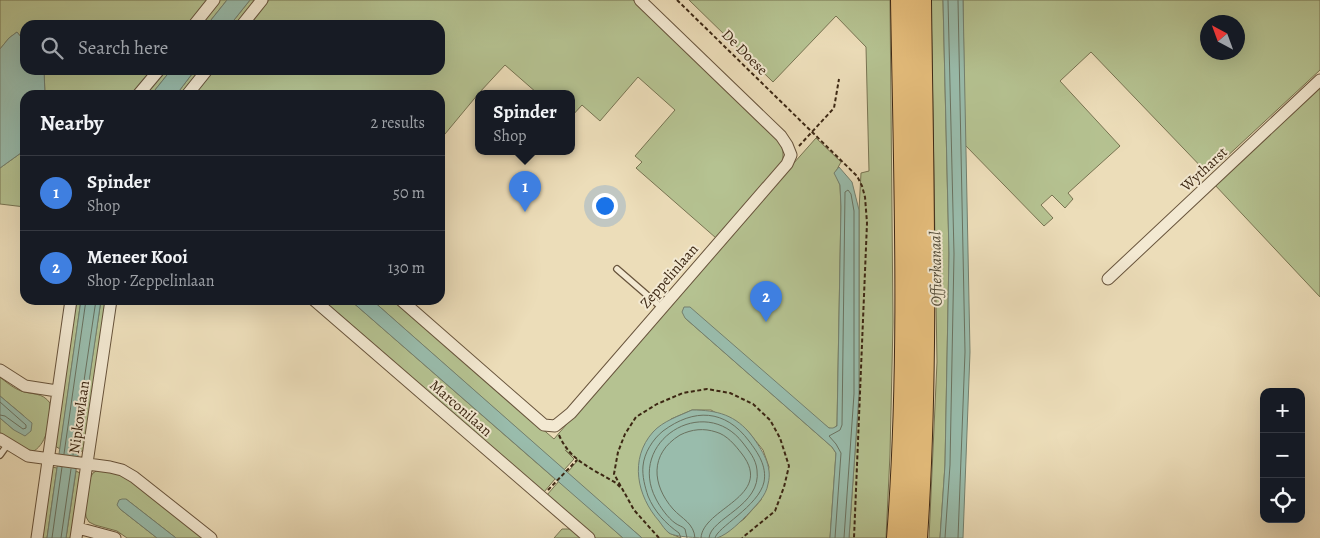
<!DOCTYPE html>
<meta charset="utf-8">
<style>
:root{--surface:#171b24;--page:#20242c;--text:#f1f3f6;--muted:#9ea1a6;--line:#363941;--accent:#b45309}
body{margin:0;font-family:Alegreya,serif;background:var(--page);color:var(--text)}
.controls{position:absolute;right:15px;bottom:15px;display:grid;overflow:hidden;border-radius:10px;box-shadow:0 5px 20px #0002}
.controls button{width:45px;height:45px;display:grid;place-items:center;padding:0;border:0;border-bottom:1px solid var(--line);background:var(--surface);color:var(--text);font:25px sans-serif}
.compass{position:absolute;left:1200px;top:15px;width:45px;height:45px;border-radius:50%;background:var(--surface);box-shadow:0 5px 20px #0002;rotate:319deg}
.you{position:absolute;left:604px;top:205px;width:18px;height:18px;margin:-12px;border:4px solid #fff;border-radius:50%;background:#1a73e8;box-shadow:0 0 0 8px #1a73e833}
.badge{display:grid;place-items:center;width:32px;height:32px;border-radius:50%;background:var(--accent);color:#fff;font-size:16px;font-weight:700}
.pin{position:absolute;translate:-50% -41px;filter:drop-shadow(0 1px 2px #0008)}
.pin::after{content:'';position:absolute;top:26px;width:18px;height:15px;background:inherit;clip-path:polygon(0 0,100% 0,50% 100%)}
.popup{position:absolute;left:475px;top:90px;width:100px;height:65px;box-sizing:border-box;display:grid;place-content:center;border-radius:10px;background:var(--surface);filter:drop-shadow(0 1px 4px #0005);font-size:16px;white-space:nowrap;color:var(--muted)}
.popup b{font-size:19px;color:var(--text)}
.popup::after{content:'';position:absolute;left:50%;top:100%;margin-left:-10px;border:10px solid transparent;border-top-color:var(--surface)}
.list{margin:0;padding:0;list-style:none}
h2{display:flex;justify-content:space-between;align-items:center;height:65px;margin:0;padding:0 20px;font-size:21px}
h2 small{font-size:16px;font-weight:400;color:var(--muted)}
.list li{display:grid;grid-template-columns:32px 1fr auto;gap:15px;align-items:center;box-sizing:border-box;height:75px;padding:0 20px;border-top:1px solid var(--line)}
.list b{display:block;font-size:19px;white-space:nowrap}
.list p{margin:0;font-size:16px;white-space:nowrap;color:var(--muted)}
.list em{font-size:16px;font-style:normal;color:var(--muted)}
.icon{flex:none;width:28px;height:28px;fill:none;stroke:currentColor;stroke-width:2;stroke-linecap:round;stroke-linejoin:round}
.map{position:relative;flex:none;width:1320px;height:538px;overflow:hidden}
.search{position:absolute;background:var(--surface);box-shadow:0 5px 20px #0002;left:20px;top:20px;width:425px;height:55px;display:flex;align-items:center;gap:12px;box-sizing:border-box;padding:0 18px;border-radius:15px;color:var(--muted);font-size:19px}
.panel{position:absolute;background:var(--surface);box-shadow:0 5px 20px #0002;left:20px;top:90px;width:425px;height:215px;border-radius:15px}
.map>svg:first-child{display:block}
</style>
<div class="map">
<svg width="1320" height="538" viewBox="0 0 1320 538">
<rect width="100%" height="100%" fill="#ecddb9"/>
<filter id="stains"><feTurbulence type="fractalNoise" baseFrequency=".004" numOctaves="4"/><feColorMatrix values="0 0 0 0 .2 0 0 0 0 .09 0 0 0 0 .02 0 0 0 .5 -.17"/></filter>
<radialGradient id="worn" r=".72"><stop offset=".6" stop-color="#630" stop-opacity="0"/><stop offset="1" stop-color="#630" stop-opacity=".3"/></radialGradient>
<path fill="#b5c291" stroke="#787452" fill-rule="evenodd" d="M0,0H207L187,25H25V42L17,32L9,38L0,49Z
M219,0H227L207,25H199Z
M250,0H258L238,25H230Z
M269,0H633L777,140L783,148V161L716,238L636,168L642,162L635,156L675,110L638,77L600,121L582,105L571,117V93H537L505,65L479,93L440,140V95H194L214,70H440V25H249Z
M689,0H890L893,322L890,454L886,538H849L859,394V210L861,173L869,171L866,47L836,16L773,82Z
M931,0H943L949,254L945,465L940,538H929L937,362Z
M963,0H1320V70L1208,174L1091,52L1060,81L1120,146L1068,193L1073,199L1065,208L1052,195L1041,205L1053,218L1044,226L965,145ZM1208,22H1238V52H1208Z
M44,70H152L132,95H45Z
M163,70H171L151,95H143Z
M195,70H202L183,95H176Z
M1320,86V297L1214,184Z
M816,138L841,162L835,173L840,185L841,207L837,425L833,429L829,428L685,318L832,447L836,453L830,538H716L724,534L744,519L761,500L769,467L763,450L747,430L711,410H692L671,419L669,533L681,538H642L567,473L578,460L565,450L574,459L564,470L372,300H393L554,439L678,294Z
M25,150V207L0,204V168Z
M75,300H81L60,449L55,446Z
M101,300H107L84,450L78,453Z
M323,300H350L555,479L544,492Z
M0,377C6,382 13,388 21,391C33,395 42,392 50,403C50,420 48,442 34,451L23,449L0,434V418L14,430L24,416L0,396Z
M52,467L57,468L47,538H42Z
M98,470L122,474L205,538H176L126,499L120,509L157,538H127L117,531L95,525L89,522L86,517L85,508L89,480L93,473Z
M76,471L80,473L71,538H66Z
M559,481L623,538H596L547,495Z
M562,529H571L581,538H554Z"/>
<path fill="#99bcac" stroke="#74806f" d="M227,0H250L230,25H207Z
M943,0H963L970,352L963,538H940L945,465L949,254Z
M17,32L25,42V70H44L45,95H25V150L0,168V49L9,38Z
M171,70H195L176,95H151Z
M839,167L852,182L859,210V394L849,538H830L836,453L832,447L685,318L682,312L684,307H690L829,428H833L837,426L841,207L840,185L834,173Z
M81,300H101L66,538H47Z
M350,300H372L642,538H623Z
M0,396L32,423L31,431L25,436L14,430L0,418Z
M692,410C717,410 736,415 752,436C762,450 773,466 768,484C766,496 757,504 750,512C741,521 729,534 717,538C707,538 677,538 669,533C665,530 662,525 659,521C637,496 629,459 653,432C663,421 679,416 692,410Z
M122,499H126L176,538H157L120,509L117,505L119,500Z"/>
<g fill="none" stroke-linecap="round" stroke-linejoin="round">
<path stroke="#6a7260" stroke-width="1" d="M958,0L965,352L958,538
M0,402L26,425V428L23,429L5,416L0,415
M64,454L86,300
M73,455L96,300
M52,538L62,467
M61,538L71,469
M681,538L679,533C666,524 654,511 648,496C645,487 642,476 643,466C644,453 653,439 663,431C694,408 725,409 749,441C758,453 767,466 764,482C759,506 716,528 715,538
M687,538L685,529C682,526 679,526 675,523C668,518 660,507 656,499C626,442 704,392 743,443C749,451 756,459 757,470C762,506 710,518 709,538
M695,538C694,523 682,519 673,509C652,485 649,454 680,435C692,429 704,428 716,432C727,435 735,445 742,454C775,497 702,508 701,538
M835,538L841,453L836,444L829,436L840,430L842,425L845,192L848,190L851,194L854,211V394L844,538
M945,538L950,465L954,254L948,0"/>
<defs>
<path id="service" d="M617,269L662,308
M0,455L8,444"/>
<path id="minor" d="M194,25L214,0
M242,25L262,0
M138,95L159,70
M187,95L207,70
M1108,279L1320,80
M314,300L589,538
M401,300L544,425L555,426L571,413L787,164L791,155L787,145L781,136L640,0
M0,370L25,386L57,391
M0,439L28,456L110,467L122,470L134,477L211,538
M78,528L115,538
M37,538L71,300
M76,538L111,300"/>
<path id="motorway" d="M897,538C911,359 904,179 901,0
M917,538C929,359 923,179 921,0"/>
</defs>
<use href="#service" stroke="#68543c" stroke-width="8"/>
<use href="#minor" stroke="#68543c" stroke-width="13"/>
<use href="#motorway" stroke="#3c2713" stroke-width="22"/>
<path stroke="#3c2713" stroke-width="2" stroke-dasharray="4 2.5" stroke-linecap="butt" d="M677,0L857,176L862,186L865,197L867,223L854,538
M799,146L834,108L839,79
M559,435C570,461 593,469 616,483L620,487
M548,490L577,460
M659,538L634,510L614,474L618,452L625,434L636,417L657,404L683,393L707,389L730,393L753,404L770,420L780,438L789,466L784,487L775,511L742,538"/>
<use href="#service" stroke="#f3e9d2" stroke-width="5.5"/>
<use href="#minor" stroke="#f3e9d2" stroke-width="11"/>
<use href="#motorway" stroke="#e6be7c" stroke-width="20"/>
</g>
<g text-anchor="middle" stroke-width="4" stroke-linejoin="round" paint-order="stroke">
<g font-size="15" fill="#3c2713" stroke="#f3e9d2">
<text transform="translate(745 52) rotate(45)" y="5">De Doese</text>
<text transform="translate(1204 169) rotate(-43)" y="5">Wytharst</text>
<text transform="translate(669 276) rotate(-49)" y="5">Zeppelinlaan</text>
<text transform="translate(461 408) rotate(41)" y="5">Marconilaan</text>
<text transform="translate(79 417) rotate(-82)" y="5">Nipkowlaan</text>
</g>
<g font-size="16" font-style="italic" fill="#534c39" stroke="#f3e9d2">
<text transform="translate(935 269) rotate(-91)" y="6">Offierkanaal</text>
</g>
</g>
<rect width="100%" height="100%" filter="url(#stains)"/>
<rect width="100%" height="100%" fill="url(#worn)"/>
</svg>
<div class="controls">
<button>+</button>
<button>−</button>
<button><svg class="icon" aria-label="locate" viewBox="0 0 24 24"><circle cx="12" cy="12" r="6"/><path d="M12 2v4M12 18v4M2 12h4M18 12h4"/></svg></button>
</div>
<svg class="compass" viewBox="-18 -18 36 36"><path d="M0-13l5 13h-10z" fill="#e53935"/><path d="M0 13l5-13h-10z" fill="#9ea1a6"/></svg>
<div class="you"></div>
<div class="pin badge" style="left:525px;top:212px;background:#3f7fe0">1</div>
<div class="popup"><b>Spinder</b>Shop</div>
<div class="pin badge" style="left:766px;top:322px;background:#3f7fe0">2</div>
<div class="search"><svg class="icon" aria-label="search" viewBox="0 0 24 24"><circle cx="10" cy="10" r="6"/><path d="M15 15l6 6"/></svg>Search here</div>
<section class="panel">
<h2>Nearby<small>2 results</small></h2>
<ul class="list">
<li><span class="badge" style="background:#3f7fe0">1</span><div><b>Spinder</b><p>Shop</p></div><em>50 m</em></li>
<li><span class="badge" style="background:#3f7fe0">2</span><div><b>Meneer Kooi</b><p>Shop · Zeppelinlaan</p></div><em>130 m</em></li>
</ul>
</section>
</div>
